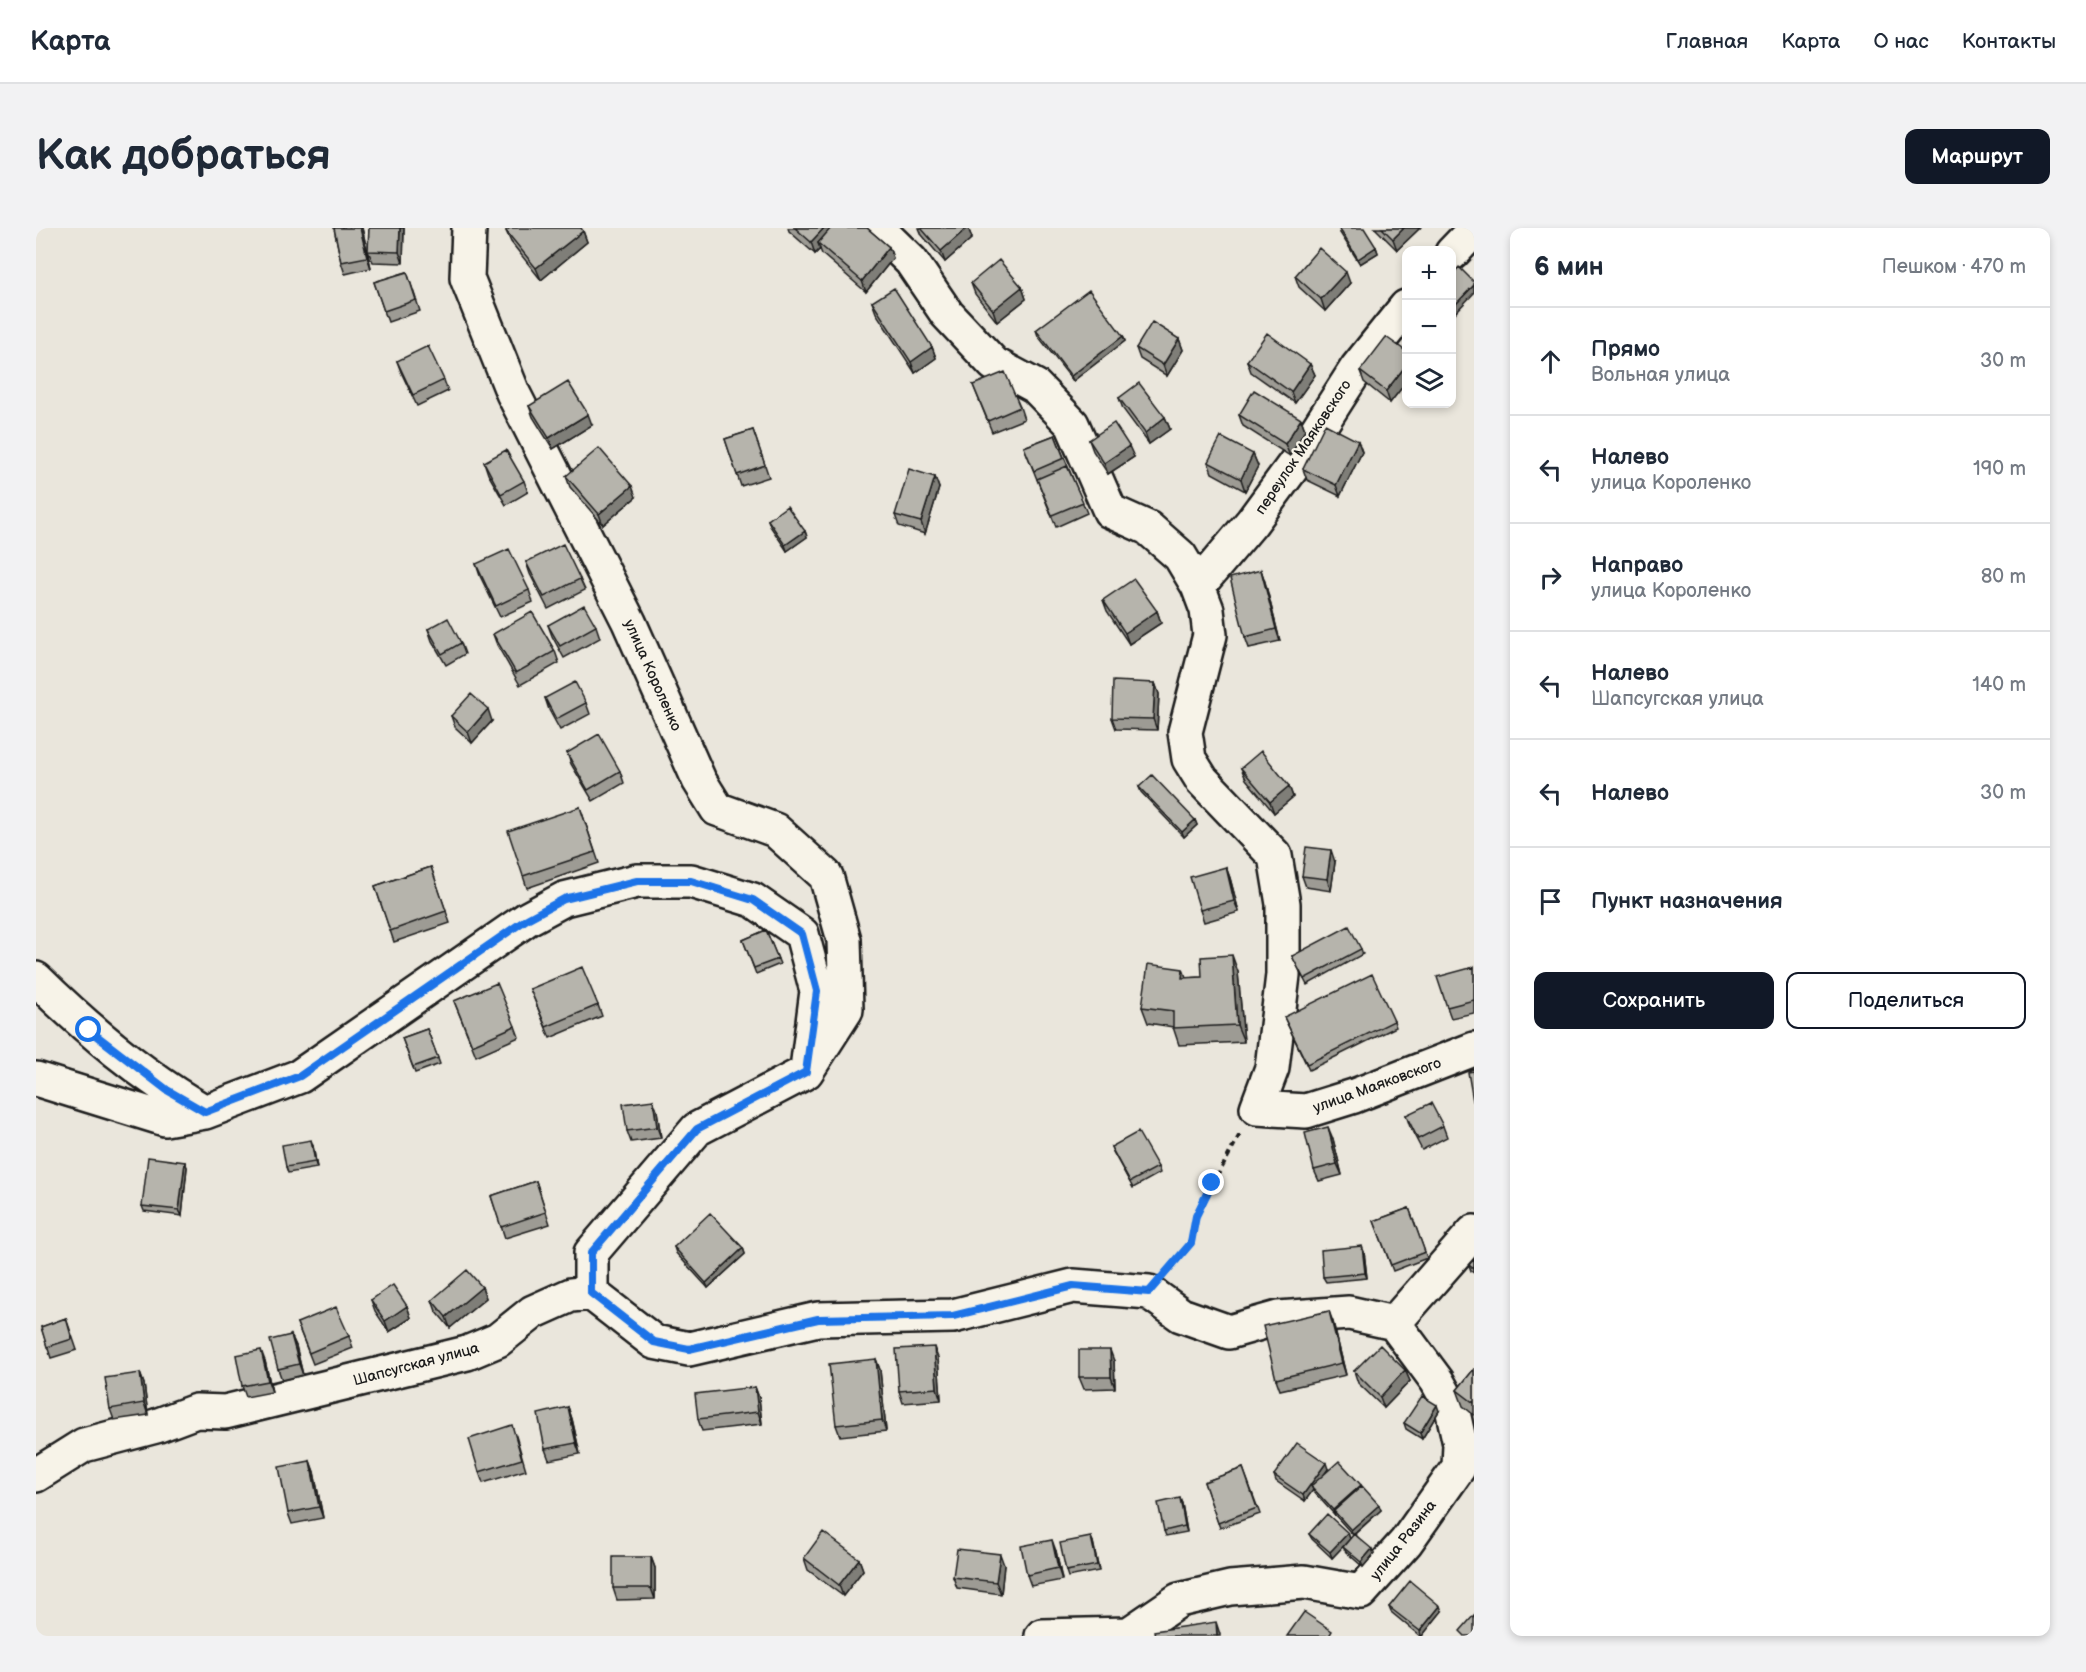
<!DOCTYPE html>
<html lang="ru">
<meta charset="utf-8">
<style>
:root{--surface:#fff;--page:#f2f2f3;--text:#1f2937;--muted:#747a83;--line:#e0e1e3;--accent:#111827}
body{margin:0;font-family:"Balsamiq Sans",sans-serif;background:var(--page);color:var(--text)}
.controls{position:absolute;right:18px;top:18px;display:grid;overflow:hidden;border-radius:12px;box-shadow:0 3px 9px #0003}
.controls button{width:54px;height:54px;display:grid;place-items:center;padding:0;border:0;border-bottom:2px solid var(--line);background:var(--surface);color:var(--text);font:30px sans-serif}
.stop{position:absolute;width:18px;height:18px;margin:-14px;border:4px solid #1a73e8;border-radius:50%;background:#fff}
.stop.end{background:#1a73e8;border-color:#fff;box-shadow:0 2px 6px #0008}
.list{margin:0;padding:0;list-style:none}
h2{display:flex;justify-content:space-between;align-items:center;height:78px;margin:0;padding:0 24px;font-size:26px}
h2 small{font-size:20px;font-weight:400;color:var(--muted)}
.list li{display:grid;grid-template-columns:39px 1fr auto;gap:18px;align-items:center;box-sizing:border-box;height:108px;padding:0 24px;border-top:2px solid var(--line)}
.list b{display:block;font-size:22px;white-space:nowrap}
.list p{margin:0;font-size:20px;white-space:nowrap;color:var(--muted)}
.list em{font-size:20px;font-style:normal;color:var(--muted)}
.actions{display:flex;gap:12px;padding:18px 24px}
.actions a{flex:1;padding:14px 0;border:2px solid var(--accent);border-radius:12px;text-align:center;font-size:21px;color:var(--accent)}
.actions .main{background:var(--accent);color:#fff}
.icon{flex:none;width:33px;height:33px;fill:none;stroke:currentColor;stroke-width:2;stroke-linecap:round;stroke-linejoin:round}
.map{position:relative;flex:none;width:1438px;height:1408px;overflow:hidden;border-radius:12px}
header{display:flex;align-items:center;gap:36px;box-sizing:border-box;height:84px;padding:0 30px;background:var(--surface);border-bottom:2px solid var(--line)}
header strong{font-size:28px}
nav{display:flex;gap:33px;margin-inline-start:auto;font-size:21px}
.intro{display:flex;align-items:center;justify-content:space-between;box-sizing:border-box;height:144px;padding:0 36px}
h1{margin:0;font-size:42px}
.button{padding:15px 27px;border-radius:12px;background:var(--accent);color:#fff;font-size:21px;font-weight:700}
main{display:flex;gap:36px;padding:0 36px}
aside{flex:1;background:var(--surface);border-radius:12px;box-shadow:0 3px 9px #0003}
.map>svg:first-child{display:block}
</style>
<header>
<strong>Карта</strong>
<nav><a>Главная</a><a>Карта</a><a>О нас</a><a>Контакты</a></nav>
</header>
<div class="intro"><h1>Как добраться</h1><a class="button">Маршрут</a></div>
<main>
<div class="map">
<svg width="1438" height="1408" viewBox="0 0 1438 1408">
<rect width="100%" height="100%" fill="#eae6dc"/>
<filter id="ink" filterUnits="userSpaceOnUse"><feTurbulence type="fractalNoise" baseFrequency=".0167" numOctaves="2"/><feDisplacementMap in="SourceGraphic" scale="12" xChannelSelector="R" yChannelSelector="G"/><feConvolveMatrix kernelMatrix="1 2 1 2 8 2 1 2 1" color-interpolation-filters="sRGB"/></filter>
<g filter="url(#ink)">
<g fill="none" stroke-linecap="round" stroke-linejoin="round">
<defs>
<path id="minor" d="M433,0L431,50L477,165L593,394L663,552L681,581L739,602L790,648L808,712L810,782L770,844L661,901L555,1025V1065
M841,0L875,33L911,86L958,136L999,158L1036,196L1074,283L1112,300L1144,328L1162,358L1171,382L1174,407L1149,504L1153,531L1166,552L1239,628L1247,676V747L1236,840L1221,880L1270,883L1318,868L1438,821
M1416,25L1438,2
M1162,358L1216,294L1266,226L1321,140L1370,79
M0,751C52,802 106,848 169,884
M0,851L129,891L169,884L264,848L491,691L528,671L601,653H655L717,672L766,706L781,763L772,833
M0,1247L48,1217L120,1198L160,1183L189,1184L431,1125L462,1112L497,1084L535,1067L555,1065L618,1114L653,1121L782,1091L917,1088L1037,1058L1113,1064L1145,1087L1193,1104L1242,1090L1313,1085L1358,1095L1438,1004
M1006,1408L1093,1406L1143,1372L1194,1360L1268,1354L1325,1364L1370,1314L1423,1239L1424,1216L1416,1180L1401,1153L1358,1095"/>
</defs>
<use href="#minor" stroke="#1c1c1c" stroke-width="38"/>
<path stroke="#1c1c1c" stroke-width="4" stroke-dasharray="6 4.5" stroke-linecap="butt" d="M1134,1041L1155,1015L1160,988L1204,906"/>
<use href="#minor" stroke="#f7f3e8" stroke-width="33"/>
</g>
<path fill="#9d9b94" stroke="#1c1c1c" stroke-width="1.5" d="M298,0H326L335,40L309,46L305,34Z
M333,0H368L367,35L337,34L332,23Z
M752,0H831L853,19L857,30L830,64L786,26L784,21L779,26L753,3Z
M883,0H932L936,10L909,34L886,7Z
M1303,0L1340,19L1342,25L1324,36L1304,5Z
M1339,0H1384L1361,22Z
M470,3H547L551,14L505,52L475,14Z
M371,44L384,83L352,94L338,54Z
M1259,48L1314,55L1289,83L1263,59Z
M935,55L986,59L990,71L961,94L939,66Z
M836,74L896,119L900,130L879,145L840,85Z
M1000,102L1087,108L1089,113L1037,153L1002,108Z
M1143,111L1147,122L1131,148L1104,131L1100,120Z
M1371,124V153L1354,175L1328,154L1324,143Z
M361,133L408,152L412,163L381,178L365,144Z
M1211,133L1274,136L1279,147L1259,175L1215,144Z
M937,157L984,179L988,191L956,204Z
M1083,170L1129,189L1134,201L1113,216L1087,181Z
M493,178L556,197L517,221L497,189Z
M1203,187L1265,191L1269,202L1254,228L1207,198Z
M717,202L733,249L705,258L689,211Z
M1019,207L1051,285L1020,299L988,219Z
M1053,212L1098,229L1072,246L1057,223Z
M1322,213L1326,224L1304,268L1271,252L1267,241Z
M1217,226L1222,238L1209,263L1176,245L1172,234Z
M448,234L488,253L492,264L470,277L452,246Z
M530,248L600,269L567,297L534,259Z
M899,249L903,260L889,306L863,298L859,287Z
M732,292L769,303L771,309L751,323L734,298Z
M490,334L544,351L549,362L512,381L494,346Z
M440,336L493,362L497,374L464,389L444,348Z
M1225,342L1229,354L1244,413L1213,420L1209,409Z
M1067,372L1121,383L1125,395L1093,416L1071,383Z
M512,397L560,398L564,410L528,430L516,408Z
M392,401L425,415L429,426L410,437L396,413Z
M457,406L519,423L523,435L484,457L461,417Z
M1119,455L1123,466L1121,502L1080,501L1076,490Z
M509,470L550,475L554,486L524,502L513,482Z
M415,488L456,493L436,515L419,499Z
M531,525L584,543L588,555L557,573L535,536Z
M1205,540L1253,558L1257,569L1238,585L1210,551Z
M1103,559L1159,592L1161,597L1148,609L1105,564Z
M544,579L563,635L491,660L487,648Z
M1299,634L1295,663L1270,659L1266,648Z
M395,639L414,695L358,714L339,658Z
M1190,639L1194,650L1203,684L1168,694L1164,682Z
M730,702L744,736L720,746L707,712Z
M1325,721L1327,726L1271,757L1256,728Z
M1438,739V785L1415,790L1411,779Z
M1202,744L1208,814L1143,817L1137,799L1112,795L1106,779L1150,750L1166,749Z
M494,761L562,777L566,788L514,810Z
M418,773L479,798L483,809L440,828Z
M1248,789L1358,793L1360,799L1273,842Z
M391,801L404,836L379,845L366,810Z
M617,872L621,883L625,910L595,914L591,903Z
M1370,887L1407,898L1411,909L1386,922L1374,899Z
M1297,911L1306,947L1283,953L1278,942Z
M277,918L281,940L252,945L250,939Z
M1075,919L1122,939L1124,945L1097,960L1077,924Z
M149,934L151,939L146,988L108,983L106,978Z
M500,953L514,996L469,1010L455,968Z
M1373,980L1391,1030L1357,1043L1338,993Z
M638,1019L707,1020L709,1026L672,1060L640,1025Z
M1328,1024L1331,1050L1290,1054L1287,1049Z
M1438,1031V1045L1435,1043L1433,1037Z
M446,1059L450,1070L414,1100L400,1083L396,1072Z
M335,1072L371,1078L375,1090L353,1104L339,1083Z
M30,1090L41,1122L15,1130L5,1099Z
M1297,1094L1310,1147L1244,1162L1240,1151Z
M261,1095L313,1108L317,1120L277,1136Z
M255,1107L260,1118L267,1147L246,1152L242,1141Z
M902,1130L905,1172L867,1175L863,1163Z
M840,1131L844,1142L850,1203L804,1208L800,1197Z
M229,1133L236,1164L210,1169L206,1158Z
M1078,1133L1079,1160L1048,1161L1043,1149Z
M1438,1141V1187L1427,1178L1421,1162Z
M1369,1142L1374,1153L1348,1180L1322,1155L1318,1143Z
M104,1145L108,1156L112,1187L78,1192L74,1181Z
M719,1159L723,1170L726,1196L666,1203L662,1191Z
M532,1179L536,1191L544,1226L513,1232L509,1221Z
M1403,1183L1386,1211L1370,1201L1368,1195Z
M480,1208L490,1242L447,1255L443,1244Z
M274,1233L278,1244L287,1290L256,1296L252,1285Z
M1207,1240L1224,1286L1184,1300L1168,1254Z
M1292,1241L1286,1249L1325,1259L1345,1282L1319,1306L1338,1326L1327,1339L1310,1324L1307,1319L1314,1311L1296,1330L1276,1311L1273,1306L1312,1305L1314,1311L1317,1307L1278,1264L1277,1262L1269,1273L1240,1253L1238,1247Z
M1146,1276L1151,1304L1130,1308L1128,1303Z
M1057,1314L1063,1343L1032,1349L1030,1343Z
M1020,1323L1026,1352L995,1358L991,1347Z
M615,1329L619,1340V1371L581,1372L577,1360Z
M768,1330L823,1331L827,1342L807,1368L772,1342Z
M968,1337L965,1366L921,1360L917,1349Z
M1353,1379L1406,1383L1386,1408H1384L1355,1384Z"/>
<path fill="#7f7e78" stroke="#1c1c1c" stroke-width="1.5" d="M324,0H326L335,40L331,29Z
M364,0H368L367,35L363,24Z
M788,0H802L782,15L784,21L779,26L775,14Z
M931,0H932L936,10L909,34L905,23Z
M1368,0H1384L1361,22L1357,11Z
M547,3L551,14L505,52L500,40Z
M853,19L857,30L830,64L826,53Z
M1340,19L1342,25L1324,36L1322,31Z
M1310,44L1314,55L1289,83L1285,71Z
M1438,57V65L1419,85L1417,79Z
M986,59L990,71L961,94L957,82Z
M1087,108L1089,113L1037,153L1035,148Z
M1143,111L1147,122L1131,148L1127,137Z
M896,119L900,130L879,145L875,134Z
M1274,136L1279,147L1259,175L1255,164Z
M1371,136V153L1354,175L1350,163Z
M552,186L556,197L517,221L513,210Z
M1129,189L1134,201L1113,216L1109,205Z
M1265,191L1269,202L1254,228L1249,216Z
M1322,213L1326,224L1304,268L1300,257Z
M1093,218L1098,229L1072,246L1068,235Z
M1217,226L1222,238L1209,263L1205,251Z
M899,249L903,260L889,306L885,294Z
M596,258L600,269L567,297L563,286Z
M769,303L771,309L751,323L749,317Z
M1225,342L1229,354L1244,413L1240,401Z
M1121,383L1125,395L1093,416L1089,405Z
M1119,455L1123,466L1121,502L1117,491Z
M452,481L456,493L436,515L432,504Z
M1253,558L1257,569L1238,585L1234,574Z
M1159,592L1161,597L1148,609L1146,604Z
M1295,622L1299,634L1295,663L1291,651Z
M1190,639L1194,650L1203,684L1198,673Z
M1196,727L1202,744L1208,814L1201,797Z
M1147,741L1153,757L1146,750Z
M617,872L621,883L625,910L621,899Z
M1292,899L1297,911L1306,947L1301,936Z
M275,912L277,918L281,940L279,934Z
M149,934L151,939L146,988L143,982Z
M1326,1018L1328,1024L1331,1050L1329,1045Z
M707,1020L709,1026L672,1060L670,1055Z
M446,1059L450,1070L414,1100L410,1089Z
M371,1078L375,1090L353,1104L349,1093Z
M1293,1083L1297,1094L1310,1147L1306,1135Z
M255,1107L260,1118L267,1147L263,1136Z
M898,1119L902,1130L905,1172L901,1160Z
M225,1122L229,1133L236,1164L232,1153Z
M1074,1122L1078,1133L1079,1160L1075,1149Z
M840,1131L844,1142L850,1203L846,1192Z
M1369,1142L1374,1153L1348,1180L1344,1169Z
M104,1145L108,1156L112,1187L108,1175Z
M719,1159L723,1170L726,1196L722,1184Z
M1401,1177L1403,1183L1386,1211L1384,1205Z
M532,1179L536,1191L544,1226L540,1215Z
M274,1233L278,1244L287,1290L283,1279Z
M1290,1235L1292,1241L1278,1261L1275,1258L1277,1262L1269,1273L1267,1267Z
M1325,1257L1327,1263L1298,1283L1299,1288L1297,1282Z
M1144,1270L1146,1276L1151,1304L1149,1298Z
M1343,1277L1345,1282L1317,1307L1315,1302Z
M1312,1305L1314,1311L1296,1330L1294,1324Z
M1055,1309L1057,1314L1063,1343L1061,1337Z
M1016,1312L1020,1323L1026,1352L1022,1340Z
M1336,1321L1338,1326L1327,1339L1325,1334Z
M964,1326L968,1337L965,1366L960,1354Z
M615,1329L619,1340V1371L615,1360Z
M823,1331L827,1342L807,1368L803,1357Z
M1404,1378L1406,1383L1386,1408H1385L1384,1403Z
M1180,1394L1184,1406V1408H1181Z"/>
<path fill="#b6b4ac" stroke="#1c1c1c" stroke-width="1.5" d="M298,0H324L331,29L305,34Z
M333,0H364L363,24L332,23Z
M474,0H545L547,3L500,40L470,3Z
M759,0H788L775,14Z
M795,0H831L853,19L826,53L782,15Z
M885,0H931L905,23Z
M1303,0H1328L1340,19L1322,31Z
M1346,0H1368L1357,11Z
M1283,20L1310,44L1285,71L1259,48Z
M963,32L986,59L957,82L935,55Z
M1423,39L1438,54V57L1417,79L1416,78V47Z
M371,44L380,72L348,83L338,54Z
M858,60L896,119L875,134L836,74Z
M1053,62L1087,108L1035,148L1000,102Z
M1116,94L1143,111L1127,137L1100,120Z
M1231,105L1274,136L1255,164L1211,133Z
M1350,109L1371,124V136L1350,163L1324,143Z
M392,118L408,152L377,167L361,133Z
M969,144L984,179L952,193L937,157Z
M532,154L552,186L513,210L493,178Z
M1103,155L1129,189L1109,205L1083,170Z
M1218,162L1265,191L1249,216L1203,187Z
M1078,195L1093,218L1068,235L1053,212Z
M1289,196L1322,213L1300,257L1267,241Z
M717,202L729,237L701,247L689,211Z
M1019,207L1028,230L998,243L988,219Z
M1185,209L1217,226L1205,251L1172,234Z
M563,220L596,258L563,286L530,248Z
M470,222L488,253L465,266L448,234Z
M1031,238L1047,274L1016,287L1001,251Z
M873,241L899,249L885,294L859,287Z
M751,278L769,303L749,317L732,292Z
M527,316L544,351L508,369L490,334Z
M473,321L493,362L460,378L440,336Z
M1225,342L1240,401L1209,409L1194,350Z
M1098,351L1121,383L1089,405L1067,372Z
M548,377L560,398L524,418L512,397Z
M496,384L519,423L480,445L457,406Z
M412,390L425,415L406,426L392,401Z
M1077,453L1119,455L1117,491L1076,490Z
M539,454L550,475L520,491L509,470Z
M435,466L452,481L432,504L415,488Z
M563,506L584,543L552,562L531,525Z
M1225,523L1253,558L1234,574L1205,540Z
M1116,547L1159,592L1146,604L1103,559Z
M544,579L559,624L487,648L472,603Z
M1270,619L1295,622L1291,651L1266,648Z
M395,639L410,683L354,703L339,658Z
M1190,639L1198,673L1164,682L1154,649Z
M1313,698L1325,721L1268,751L1256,728Z
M730,702L742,731L718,740L707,712Z
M1196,727L1201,797L1137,800V783L1106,779L1112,736L1147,741L1146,750L1166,749L1165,729Z
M546,739L562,777L510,799L494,761Z
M1438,739V772L1411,779L1401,749Z
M1336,746L1358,793L1271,836L1248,789Z
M461,755L479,798L436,817L418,773Z
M391,801L402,830L377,839L366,810Z
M1438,843V873H1437L1432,844Z
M617,872L621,899L591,903L587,876Z
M1395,875L1407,898L1382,911L1370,887Z
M1292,899L1301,936L1278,942L1269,905Z
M1102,904L1122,939L1094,954L1075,919Z
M275,912L279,934L250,939L246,917Z
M112,929L149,934L143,982L106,978Z
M500,953L510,984L465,999L455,968Z
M1373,980L1389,1024L1355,1037L1338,993Z
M674,985L707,1020L670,1055L638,1019Z
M1326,1018L1329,1045L1287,1049L1285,1022Z
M1438,1031V1041L1433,1037Z
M431,1042L446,1059L410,1089L396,1072Z
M357,1057L371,1078L349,1093L335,1072Z
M300,1079L313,1108L273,1125L261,1095Z
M1293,1083L1306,1135L1240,1151L1227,1098Z
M30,1090L36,1111L11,1119L5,1099Z
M255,1107L263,1136L242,1141L234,1112Z
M1344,1117L1369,1142L1344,1169L1318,1143Z
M898,1119L901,1160L863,1163L860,1121Z
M225,1122L232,1153L206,1158L200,1127Z
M1043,1122H1074L1075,1149H1043Z
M840,1131L846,1192L800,1197L793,1136Z
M1438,1141V1175L1421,1162Z
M104,1145L108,1175L74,1181L69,1150Z
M719,1159L722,1184L662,1191L659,1166Z
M1386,1168L1401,1177L1384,1205L1368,1195Z
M532,1179L540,1215L509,1221L502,1186Z
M476,1197L486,1231L443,1244L433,1211Z
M1261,1215L1290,1235L1267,1267L1238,1247Z
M274,1233L283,1279L252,1285L243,1239Z
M1303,1233L1325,1257L1297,1282L1275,1258Z
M1207,1240L1221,1280L1182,1295L1168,1254Z
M1326,1258L1343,1277L1315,1302L1298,1283Z
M1144,1270L1149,1298L1128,1303L1122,1275Z
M1291,1286L1312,1305L1294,1324L1273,1306Z
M787,1304L823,1331L803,1357L768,1330Z
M1318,1306L1336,1321L1325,1334L1307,1319Z
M1055,1309L1061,1337L1030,1343L1024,1315Z
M1016,1312L1022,1340L991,1347L985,1318Z
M921,1321L964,1326L960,1354L917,1349Z
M577,1329H615V1360H577Z
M1374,1353L1404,1378L1384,1403L1353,1379Z
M1268,1384L1296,1403L1293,1408H1251Z
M1438,1387V1408H1429L1424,1403Z
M1180,1394L1181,1408H1119L1118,1403Z"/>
</g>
<g fill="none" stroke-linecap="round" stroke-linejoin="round" filter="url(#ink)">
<path stroke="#1a73e8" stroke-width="8" d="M53,802L131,862L169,884L264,848L491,691L528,671L601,653H655L717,672L766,706L781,763L770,844L661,901L555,1025V1065L618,1114L653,1121L782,1091L917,1088L1037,1058L1113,1064L1155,1015L1160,988L1176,955"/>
</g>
<g text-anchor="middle" stroke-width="4.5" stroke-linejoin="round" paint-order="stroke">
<g font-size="15" fill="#1c1c1c" stroke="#f7f3e8">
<text transform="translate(1267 219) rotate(-56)" y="5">переулок Маяковского</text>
<text transform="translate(617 447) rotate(66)" y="5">улица Короленко</text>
<text transform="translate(1341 857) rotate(-20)" y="5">улица Маяковского</text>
<text transform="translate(380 1136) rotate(-15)" y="5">Шапсугская улица</text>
<text transform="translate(1367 1312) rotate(-52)" y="5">улица Разина</text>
</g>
</g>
</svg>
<div class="controls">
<button>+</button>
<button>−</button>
<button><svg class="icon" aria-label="layers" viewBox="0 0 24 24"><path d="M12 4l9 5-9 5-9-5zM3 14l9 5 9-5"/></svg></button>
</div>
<div class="stop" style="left:53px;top:802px"></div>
<div class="stop end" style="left:1176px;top:955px"></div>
</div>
<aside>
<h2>6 мин<small>Пешком · 470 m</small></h2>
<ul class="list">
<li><svg class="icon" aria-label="ahead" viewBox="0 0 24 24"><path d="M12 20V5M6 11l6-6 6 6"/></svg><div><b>Прямо</b><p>Вольная улица</p></div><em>30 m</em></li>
<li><svg class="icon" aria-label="left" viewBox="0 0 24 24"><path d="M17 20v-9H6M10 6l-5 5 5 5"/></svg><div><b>Налево</b><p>улица Короленко</p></div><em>190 m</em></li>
<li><svg class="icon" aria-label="right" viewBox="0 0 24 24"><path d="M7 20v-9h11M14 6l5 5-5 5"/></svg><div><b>Направо</b><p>улица Короленко</p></div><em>80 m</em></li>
<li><svg class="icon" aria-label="left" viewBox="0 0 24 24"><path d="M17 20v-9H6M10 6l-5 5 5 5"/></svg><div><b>Налево</b><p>Шапсугская улица</p></div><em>140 m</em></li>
<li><svg class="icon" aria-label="left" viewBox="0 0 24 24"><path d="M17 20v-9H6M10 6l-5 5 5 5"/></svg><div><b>Налево</b></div><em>30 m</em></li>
<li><svg class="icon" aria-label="arrive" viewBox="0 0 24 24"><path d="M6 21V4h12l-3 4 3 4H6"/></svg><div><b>Пункт назначения</b></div></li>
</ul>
<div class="actions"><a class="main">Сохранить</a><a>Поделиться</a></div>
</aside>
</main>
